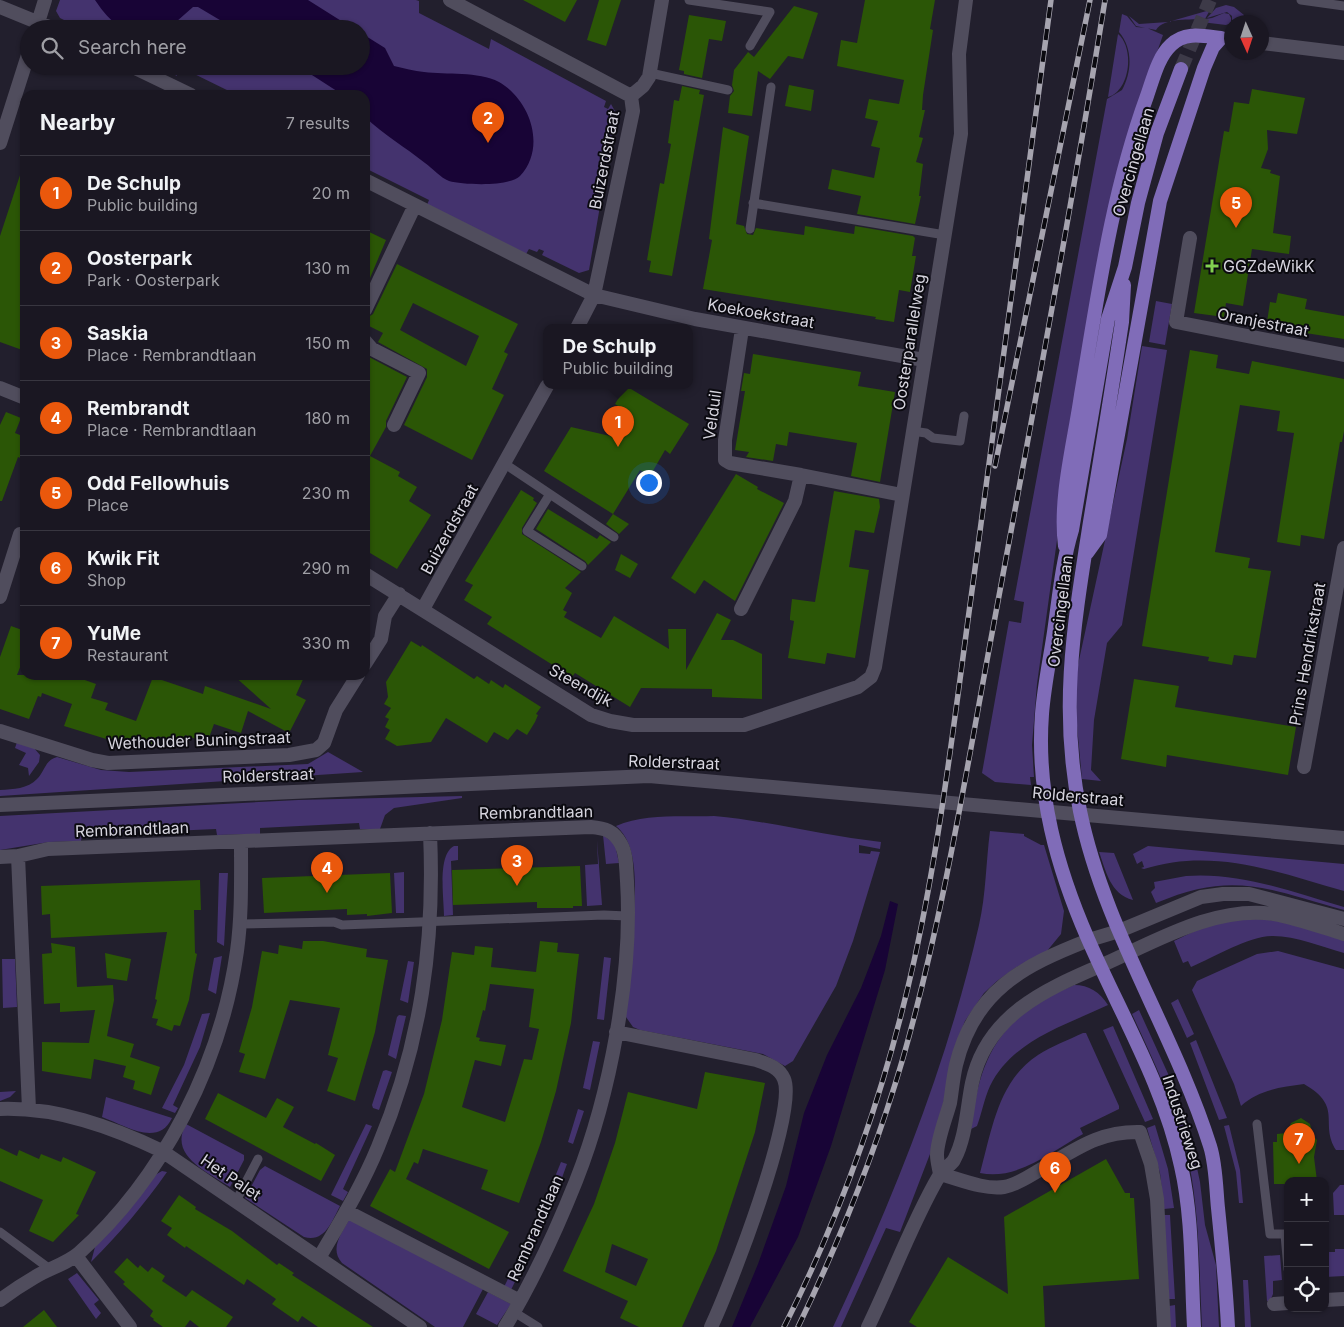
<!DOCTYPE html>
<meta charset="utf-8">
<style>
:root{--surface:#1a1722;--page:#23202a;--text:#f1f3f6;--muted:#9f9fa5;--line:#383640;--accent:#ea580c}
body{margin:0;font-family:Inter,sans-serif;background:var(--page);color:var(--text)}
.controls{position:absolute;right:15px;bottom:15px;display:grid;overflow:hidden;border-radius:10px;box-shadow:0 1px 4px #0004}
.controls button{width:45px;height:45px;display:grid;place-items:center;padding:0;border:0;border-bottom:1px solid var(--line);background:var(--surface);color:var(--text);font:25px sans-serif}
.compass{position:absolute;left:1224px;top:15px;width:45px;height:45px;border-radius:50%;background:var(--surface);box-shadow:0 1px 4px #0004;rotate:177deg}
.you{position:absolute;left:648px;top:482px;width:18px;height:18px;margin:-12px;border:4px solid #fff;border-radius:50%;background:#1a73e8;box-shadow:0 0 0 8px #1a73e833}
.badge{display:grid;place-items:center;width:32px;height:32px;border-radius:50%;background:var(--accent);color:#fff;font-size:16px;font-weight:700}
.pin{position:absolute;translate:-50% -41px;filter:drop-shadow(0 1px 2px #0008)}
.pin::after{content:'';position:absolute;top:26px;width:18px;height:15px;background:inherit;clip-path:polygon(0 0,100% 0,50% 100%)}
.popup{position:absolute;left:543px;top:324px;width:150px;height:65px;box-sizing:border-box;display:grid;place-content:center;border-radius:10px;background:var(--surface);filter:drop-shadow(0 1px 4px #0005);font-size:16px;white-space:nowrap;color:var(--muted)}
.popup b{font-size:19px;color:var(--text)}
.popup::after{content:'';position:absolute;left:50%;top:100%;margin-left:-10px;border:10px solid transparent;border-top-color:var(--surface)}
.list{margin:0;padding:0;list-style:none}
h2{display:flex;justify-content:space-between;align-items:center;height:65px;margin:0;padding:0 20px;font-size:21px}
h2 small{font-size:16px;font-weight:400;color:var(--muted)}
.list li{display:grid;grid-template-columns:32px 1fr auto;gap:15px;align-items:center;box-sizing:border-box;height:75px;padding:0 20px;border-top:1px solid var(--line)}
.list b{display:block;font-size:19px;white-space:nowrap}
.list p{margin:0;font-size:16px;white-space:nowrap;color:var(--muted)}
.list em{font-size:16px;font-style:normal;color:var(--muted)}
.icon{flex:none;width:28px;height:28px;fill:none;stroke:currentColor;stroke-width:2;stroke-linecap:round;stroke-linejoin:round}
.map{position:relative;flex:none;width:1344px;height:1327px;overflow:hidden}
.search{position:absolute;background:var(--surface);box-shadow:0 1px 4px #0004;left:20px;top:20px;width:350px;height:55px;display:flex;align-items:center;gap:12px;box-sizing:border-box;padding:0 18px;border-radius:28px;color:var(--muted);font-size:19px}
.panel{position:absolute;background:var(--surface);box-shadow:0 1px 4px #0004;left:20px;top:90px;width:350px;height:590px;border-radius:15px}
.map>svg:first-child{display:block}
</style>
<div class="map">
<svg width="1344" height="1327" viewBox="0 0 1344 1327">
<rect width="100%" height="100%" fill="#221f2d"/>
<path fill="#44336e" d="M60,0H416L419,1V13L489,49L491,39L606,101L604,107L608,109L611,104L616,113L589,270L579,273L542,255L544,251L539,249L537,252L529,249L526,254L427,205L429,200L365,168V95H237L178,66H361V29H82L60,18L56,11Z
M1226,5L1234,7L1244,15V22H1232V16L1227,12L1207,18L1216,8Z
M1210,10L1205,19C1191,20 1164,17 1156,30L1136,26L1129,16L1139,24L1168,22Z
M1224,13L1229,14L1231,18V23L1226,25L1193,21L1212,18Z
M1122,14L1127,16L1136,27L1147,28L1163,35L1136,112L1058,533L1037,684L1032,745L1034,777H1030L1031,785L995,782L982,773L1009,621L1021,623L1024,602L1014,600L1107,99L1122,90C1132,72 1133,48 1119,32Z
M1118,34C1135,48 1130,91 1108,97Z
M157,66H176L177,76Z
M1156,301L1172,304L1165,345L1149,342Z
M1142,346L1167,350L1122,625L1107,643L1094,720L1091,770L1101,781L1082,779L1077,726L1076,674L1127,439Z
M17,742L34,748L40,755L39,762L29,776L28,768L19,765L26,753L15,748Z
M328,752L363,772L0,796V790C13,789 28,789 37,779C45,771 45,760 57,757L101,770L129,772L308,764Z
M462,796V798L394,808L385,815L380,829H360L359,823L260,828V834L217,835L216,829L82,835L81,841L49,842L0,850V816L298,800Z
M714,816C770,821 825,836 881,842L880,849L859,845V853L870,854L871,851L880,852L853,941L836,986L793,1061L785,1066L763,1054L640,1030L633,1027L626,1017C619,970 656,859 616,826C645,813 683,817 714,816Z
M990,831L1024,834V836L1041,845H1044L1064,911L1061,934L1047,951L1015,968L997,981L984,993L965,1021L956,1044L935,1141L900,1232L886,1228L841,1327H833C894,1197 947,1065 979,925C986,895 986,861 990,831Z
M603,835L615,844L619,863L606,864Z
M597,840L602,905L587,906L585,865L598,864Z
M454,846H458V860L451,861L453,915L444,916C444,898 437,855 454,846Z
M1148,846L1344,864V891C1278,872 1213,847 1144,869L1141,868L1144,867L1142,861L1137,864L1133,854Z
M1099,852L1114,853L1133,900C1110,894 1106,871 1099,852Z
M404,872V913H396L394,873Z
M219,873H228L224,946L217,942Z
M1186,876C1241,872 1292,892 1344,907V910C1267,889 1234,870 1156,903L1151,892L1155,888L1154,882Z
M1247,918L1282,921L1344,939V953C1322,947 1296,936 1273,936C1248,936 1215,957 1191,967L1188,961L1183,963L1174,941L1205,926Z
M1278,951L1344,969V1150H1336C1319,1123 1344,1107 1304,1084C1281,1087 1258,1090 1241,1106L1234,1084L1192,990L1197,981L1257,954Z
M222,956L216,994L208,990L214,958Z
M604,957L611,958L604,1020L597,1019Z
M2,959H15L17,1007L3,1008Z
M408,961L414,962L408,1003L400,1000Z
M1074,985C1089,985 1100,992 1108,1005C1064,1026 1013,1040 990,1086C984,1099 982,1113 977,1126L971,1129C977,1079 987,1043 1026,1010C1039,999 1059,992 1074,985Z
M1178,999L1194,1034L1187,1038L1171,1003Z
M1139,1010L1170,1078L1189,1130L1200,1182L1205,1225L1216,1265L1219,1327H1202C1199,1273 1200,1217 1189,1163C1178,1111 1154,1062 1132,1014Z
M210,1013L200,1047L173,1105L178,1108L175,1113L162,1108L184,1065L202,1014Z
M399,1015L406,1016L396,1059L388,1055L397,1017Z
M1113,1026L1153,1119L1145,1122L1103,1030Z
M1083,1033H1086L1119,1106V1109L1080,1128L1083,1134C1052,1151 1017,1181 980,1173C992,1130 998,1081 1038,1055C1052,1046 1068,1040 1083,1033Z
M1196,1040L1227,1118L1219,1120L1190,1043Z
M593,1041L600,1042L590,1090L583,1088Z
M386,1070L392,1072L379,1110L373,1108L372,1105L383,1071Z
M16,1091L10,1097L0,1101V1092Z
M106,1097L172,1118C158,1148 124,1125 102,1117Z
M578,1109L584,1111L573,1144L568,1142Z
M186,1124L244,1155V1160L230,1187C208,1172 168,1156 186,1124Z
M366,1124L372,1126L343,1189L348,1192L343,1201L331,1195Z
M1155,1125L1168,1169L1174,1208L1164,1209L1160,1173L1147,1128Z
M1229,1125L1240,1170L1243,1203H1239L1236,1172L1224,1126Z
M561,1162L567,1164L555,1197L548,1194Z
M265,1166L340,1206C332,1221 325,1243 304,1237L245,1198L260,1170Z
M162,1171L167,1172C144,1205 119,1234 91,1262L95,1247L155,1175Z
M1340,1185H1344V1215H1334L1333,1193Z
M540,1214L546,1217L511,1290L504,1287Z
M1164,1215H1170L1175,1299H1169Z
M350,1218L483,1289L463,1327H435L342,1263C329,1248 342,1233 350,1218Z
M1335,1249H1344V1276L1325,1277V1252H1335Z
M1280,1255L1282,1280L1273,1281V1294L1270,1301H1267L1264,1256Z
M77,1273L99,1300L94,1304L101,1313L96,1319L68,1279Z
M1243,1280H1248L1251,1327H1245Z
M488,1292L511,1304L497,1325L476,1314Z
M1175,1305L1176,1327H1170L1169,1306Z"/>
<path fill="#180436" d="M95,0H308L354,29H235L198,7H193L168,29C129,29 119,36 95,0Z
M361,33L385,48L394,66C404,68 414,71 424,72C446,75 478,71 499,82C530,100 547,147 520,176C509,187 464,185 449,181C441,178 432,168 425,163C405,147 384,135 365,117V95H343L298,66H361Z
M890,901L898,904L885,970L831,1146L798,1237L750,1327H732L758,1264L786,1186L804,1113L827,1055L861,988L881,936Z"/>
<path fill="#2b5606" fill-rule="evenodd" d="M523,0H577L565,22Z
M599,0H621L606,46L587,40Z
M865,0H935L930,29L933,30L923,95L922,110H925L919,137L923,138L916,162L923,164L919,196H921L915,224L857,214L861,196L828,189L832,169L874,178L880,148L871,146L878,121L865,118L869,99L899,104L904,80L837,66L841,40L857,43Z
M794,6L818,13L803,59L788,56L770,79L758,71L752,116L728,113L730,96L734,91L732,85L734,70L748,52L754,57Z
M689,15L726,21L722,41L709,39L702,78L684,74V71L679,70Z
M789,85L814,90L811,111L785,106Z
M682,86L700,90L699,94L704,95L672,276L649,272L651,261L647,260L660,183L664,184L671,144L668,143L674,100L679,101Z
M1252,89L1305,98L1297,134L1267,130L1268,149L1261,168L1271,170L1270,173L1280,176L1273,233L1291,236L1289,254L1252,249L1243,306L1226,303L1224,317L1194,313L1224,131L1229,132L1234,102L1249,104Z
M723,127L749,136L736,224L744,226L747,234L753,235L756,228L804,235L805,226L854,234L855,226L913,236L915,238L912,256H916L910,292L899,290L894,322L875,319L876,317L703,289L712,240L709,239Z
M22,169H25V303L23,311L25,312V351L0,342V236Z
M365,230L386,240L365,290Z
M397,264L518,324L504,352L508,354L492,389L504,395L472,460L404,425L427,377V369L378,342L383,333L365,324V319L373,314ZM413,303L479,336L466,366L400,330Z
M1278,293L1307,299L1305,309L1344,316V339L1299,332L1292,329V327L1267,322L1270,302L1276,303Z
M1190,350L1218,355L1216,368L1249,374L1252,361L1344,379V431L1342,442H1340L1324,539L1301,535L1300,546L1277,542L1294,433L1277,431L1280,411L1240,405L1215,552L1250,558L1248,568L1271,571L1256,658L1234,655L1232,665L1208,661L1209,657L1142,646Z
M753,354L861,372L858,386L895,392L880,482L851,476L857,443L789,432L787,446L776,444L773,461L746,457L749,452L735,450L745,391H741L744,373L750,374Z
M369,357L407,377L386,421V427L370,456L400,472L398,476L417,487L409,501L431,515L397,569L365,550V364Z
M626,386L689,424L670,454L665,450L650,476L640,470L613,514L629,524L619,534L606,524L613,514L544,471L571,427L619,438L633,416L615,404Z
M6,412L21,418L15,433L25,437V460L18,457L2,501H0V425Z
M736,474L758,487L757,489L784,503L735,601L704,580L695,594L671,578Z
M521,490L534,498L533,500L537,503L522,528V534L581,572L565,588L572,593L563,610L567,612L564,617L601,638L614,616L669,649L668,629H686V670L717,613L731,620L721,640H733L762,654V699L712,697V689L641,688L630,707L575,673L572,677L487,624L492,617L464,600L473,585L465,581Z
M834,491L879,499L880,507L874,533L855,530L849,567L869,570L855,658L827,653L825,664L788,658L794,621L790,620V617L792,599L815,602Z
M548,509L597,539L600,535L611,542L588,565L585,561L536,529Z
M621,554L638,564L630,578L615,570Z
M11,626L25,631V655L17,675H71L96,684L91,698L108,703L105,710L136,721L153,677L203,694L205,686L271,709L233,675H305L296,695L306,700L289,733L248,711L241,733L214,724L207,743L185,735L181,744L158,736L155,745L132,737L129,746L64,726L72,704L42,693L41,697L38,696L29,719L0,709V657Z
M411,641L421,647L422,645L474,679L477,676L489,684L491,680L503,688L505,684L541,707L536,714L538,715L535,722L527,735L517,729L508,740L494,732L487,743L446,718L431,742L397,746L385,739L390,730L385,727L389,719L385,717L391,708L384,704L388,697L386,682Z
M1134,679L1179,686L1175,707L1296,727L1288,775L1167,755L1166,767L1121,759Z
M580,866L582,906H573V908H537V902L453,905L452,870Z
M390,873L392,913L367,916V914L347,915V909L264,913L262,878Z
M200,880L201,910H194L195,953L197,954L194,970L189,1000L180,1026L174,1025L172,1031L156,1025L158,1019L152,1018L157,1000L155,999L167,932L51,938L50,914L42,915L41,886Z
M303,941H323L367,949L366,957L388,960L375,1032L355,1101L327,1091L338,1058L328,1055L340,1008L290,1000L265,1079L239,1072L245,1054L239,1052L252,1007L262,951L278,954L279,945L302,949Z
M540,941L558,943L557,952L579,954L571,1023L556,1091L541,1142L519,1203L481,1189L488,1170L423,1149L418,1164L414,1162L406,1179L509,1232L489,1269L370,1206L390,1169L395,1172L424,1094L442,1020L452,952L474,955L475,946L493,948L491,967L536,972ZM490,984L534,989L529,1027L539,1029L532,1060L524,1059L505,1122L462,1107L475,1060L501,1066L506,1045L479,1041L480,1038L476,1037L483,1010L485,1011Z
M51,943L75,947L77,987L113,985L114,1000L107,1036L134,1044L130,1057L160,1067L151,1095L133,1089L135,1081L123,1077L126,1066L94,1059L91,1079L42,1071V1042L89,1043L95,1010L60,1012V1003L44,1004L42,954L52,953Z
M105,953L131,959L127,981L107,978Z
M705,1072L765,1083L755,1132L716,1251L682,1327H639L620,1318L628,1301L563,1271L594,1204L615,1143L628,1092L697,1109ZM612,1244L648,1259L636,1286L605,1272Z
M218,1093L266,1118L277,1098L294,1107L283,1127L315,1144L316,1143L335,1155L321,1181L205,1119Z
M1301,1118L1310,1124L1313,1136L1317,1140L1314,1157L1317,1181H1288V1184H1274L1273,1142H1277V1134L1287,1133L1291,1123Z
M0,1148L17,1156L19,1150L39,1159L41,1154L61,1162L63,1157L96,1172L76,1214L79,1215L53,1242L29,1231L43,1200L0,1181Z
M1106,1159L1125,1193H1130V1198H1134L1139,1279L1043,1286L1045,1327H917L909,1322L948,1257L1008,1294L1004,1217Z
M179,1195L196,1207L195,1209L232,1231L277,1265L279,1263L294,1273L292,1275L373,1327H318L302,1316L298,1322L272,1304L276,1299L247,1279L244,1285L186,1246L185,1248L167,1235L172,1228L161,1221Z
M127,1258L138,1268L140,1265L148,1272L152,1267L165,1276L162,1281L186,1297L192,1290L233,1317L226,1327H199L190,1320L185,1327H163L153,1320L154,1319L150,1316L153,1311L123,1284L125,1282L114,1272Z
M44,1310L57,1327H23Z"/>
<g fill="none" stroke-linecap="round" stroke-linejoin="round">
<path stroke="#3d3a48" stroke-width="14" stroke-dasharray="14 7" stroke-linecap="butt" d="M1181,69L1210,0"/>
<path stroke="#504d5d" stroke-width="9" d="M689,0L770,12L750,46
M1301,0L1344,6
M650,73L728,90
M753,203L945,235
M750,229L771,87
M912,431L926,433L933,438L960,441L964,416
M505,464L614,537
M550,494L527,531L582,566
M239,924L334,922L342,925L604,915L627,916
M1257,1124L1270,1234H1285L1288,1269
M236,1201L258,1159
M0,1232L50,1269
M514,1312L538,1327"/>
<path stroke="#504d5d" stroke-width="14" d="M450,0L631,96
M0,7L54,29
M36,29L45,0
M131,66L191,95
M0,143L29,52
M365,180L594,295L695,319L924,360
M1190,238L1176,322L1344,355
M365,310L415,205
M577,328L594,295L633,111L631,96L643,86L649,77L662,0
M365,341L372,349L419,373L394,425
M0,388L25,398
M801,475L902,495
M365,574L591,715L610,721L633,725H744L858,687L871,677L875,667L961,134L959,54L966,0
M0,597L20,534
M423,609L547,386
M741,609L795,501L801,475L730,463L725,460V440L742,329
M365,664L381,639L385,616L399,594
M0,731L92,760L108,763L289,755L316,750L324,743L336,710L358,675
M1304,767L1344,548
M18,856L29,1109
M0,857L18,856L48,849L591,827C605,828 614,831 621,844C627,855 626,869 627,881C633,974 610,1095 576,1181C556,1231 533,1281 505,1327
M616,1032L756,1060C767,1064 779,1067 784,1079C798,1112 729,1289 711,1327
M0,1109C57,1107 112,1127 162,1151L420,1327
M940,1174C959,1179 984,1190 1004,1187C1016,1185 1028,1177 1038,1171C1074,1151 1097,1131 1140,1132L1151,1164L1157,1199L1164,1327
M940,1174C939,1168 937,1161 937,1155C937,1140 946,1118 950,1103C952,1091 953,1078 956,1065C974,991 1022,966 1089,940
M346,1211L520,1301
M76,1256L130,1327
M319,1258C340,1222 362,1186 378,1147C421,1044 435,944 430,833
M0,1300C11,1292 23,1284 35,1277C48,1269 66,1264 78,1254C163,1178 221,1064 237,951C242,915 241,878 241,842
M1325,1300L1344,1299
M1274,1304L1288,1303
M868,1327C892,1278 911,1224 939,1176C942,1170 950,1166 954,1160C966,1138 967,1107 972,1083C986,1016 1044,990 1100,966"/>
<path stroke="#504d5d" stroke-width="14" d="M1262,43L1344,53"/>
<path stroke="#504d5d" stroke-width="14" d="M0,805L649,776L1344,838
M1089,940L1119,931L1201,897L1223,894H1249L1344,919
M1100,966C1153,943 1214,905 1274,914C1297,918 1321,927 1344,934"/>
<path stroke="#806cb8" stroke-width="14" d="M1181,69L1157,133L1138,203L1125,267L1108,319L1072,530C1062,563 1059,598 1054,632C1050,659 1044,687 1042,714C1036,793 1057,868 1088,939C1120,1013 1164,1086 1181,1166C1193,1218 1191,1274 1194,1327
M1124,285L1122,322C1112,389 1101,455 1090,522C1074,624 1059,709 1080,811C1104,929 1174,1032 1210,1146C1216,1165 1216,1188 1218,1208C1222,1247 1226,1287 1228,1327
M1065,546C1059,497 1074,444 1081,395C1098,294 1112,192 1147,96C1153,79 1158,57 1171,45C1185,31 1204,36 1221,38
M1087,553L1100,535L1160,201L1204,68L1213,47L1221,38"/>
<defs>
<path id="rail" d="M995,466L1090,0
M784,1327C843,1211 886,1087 914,961C942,834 956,704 974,576C1000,384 1025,192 1051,0
M798,1327C840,1240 876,1151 903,1058C943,918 966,772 993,628C1032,419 1071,210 1105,0"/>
</defs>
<use href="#rail" stroke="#a6a4af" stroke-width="5.5"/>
<use href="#rail" stroke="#0b0a10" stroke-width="4" stroke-dasharray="11" stroke-linecap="butt"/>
</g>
<path fill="#82d050" stroke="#0b0a10" stroke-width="2" d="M1209.5 258.5h5v5h5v5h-5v5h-5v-5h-5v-5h5z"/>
<g text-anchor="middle" stroke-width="4" stroke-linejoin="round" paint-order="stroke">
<g font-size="16" fill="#d6d4de" stroke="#0b0a10">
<text transform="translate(604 160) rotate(-79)" y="6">Buizerdstraat</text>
<text transform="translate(1133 162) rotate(-74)" y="6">Overcingellaan</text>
<text transform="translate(761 313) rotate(10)" y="6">Koekoekstraat</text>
<text transform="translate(1263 322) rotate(11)" y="6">Oranjestraat</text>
<text transform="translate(909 342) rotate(-81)" y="6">Oosterparallelweg</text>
<text transform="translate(712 415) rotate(-82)" y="6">Velduil</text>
<text transform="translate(449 529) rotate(-61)" y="6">Buizerdstraat</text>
<text transform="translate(1060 611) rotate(-83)" y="6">Overcingellaan</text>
<text transform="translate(1307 654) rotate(-80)" y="6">Prins Hendrikstraat</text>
<text transform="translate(581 685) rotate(29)" y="6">Steendijk</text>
<text transform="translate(199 740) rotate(-2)" y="6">Wethouder Buningstraat</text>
<text transform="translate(674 762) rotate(2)" y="6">Rolderstraat</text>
<text transform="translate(268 775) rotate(-2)" y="6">Rolderstraat</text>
<text transform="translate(1078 796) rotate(5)" y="6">Rolderstraat</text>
<text transform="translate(536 812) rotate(-1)" y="6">Rembrandtlaan</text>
<text transform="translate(132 829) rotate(-2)" y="6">Rembrandtlaan</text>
<text transform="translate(1183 1122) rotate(72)" y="6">Industrieweg</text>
<text transform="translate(231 1177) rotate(34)" y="6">Het Palet</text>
<text transform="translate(535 1228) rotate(-66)" y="6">Rembrandtlaan</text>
</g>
<g font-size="16" fill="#d6d4de" stroke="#0b0a10" text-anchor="start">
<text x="1223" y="272">GGZdeWikK</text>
</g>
</g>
</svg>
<div class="controls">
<button>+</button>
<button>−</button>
<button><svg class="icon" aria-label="locate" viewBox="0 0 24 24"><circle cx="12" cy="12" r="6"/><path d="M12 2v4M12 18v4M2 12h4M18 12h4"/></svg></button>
</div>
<svg class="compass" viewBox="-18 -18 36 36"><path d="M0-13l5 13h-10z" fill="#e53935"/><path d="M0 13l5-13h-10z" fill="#9f9fa5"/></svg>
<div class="you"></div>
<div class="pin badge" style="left:618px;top:447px">1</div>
<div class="popup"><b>De Schulp</b>Public building</div>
<div class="pin badge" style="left:488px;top:143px">2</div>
<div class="pin badge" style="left:517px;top:886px">3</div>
<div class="pin badge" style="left:327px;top:893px">4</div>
<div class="pin badge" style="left:1236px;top:228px">5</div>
<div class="pin badge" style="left:1055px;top:1193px">6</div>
<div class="pin badge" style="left:1299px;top:1164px">7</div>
<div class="search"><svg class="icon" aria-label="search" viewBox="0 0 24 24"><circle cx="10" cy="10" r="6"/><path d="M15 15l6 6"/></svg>Search here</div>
<section class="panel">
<h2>Nearby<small>7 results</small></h2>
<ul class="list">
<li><span class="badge">1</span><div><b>De Schulp</b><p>Public building</p></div><em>20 m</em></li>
<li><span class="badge">2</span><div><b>Oosterpark</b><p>Park · Oosterpark</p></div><em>130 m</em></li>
<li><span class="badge">3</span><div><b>Saskia</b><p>Place · Rembrandtlaan</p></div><em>150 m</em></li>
<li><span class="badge">4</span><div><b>Rembrandt</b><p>Place · Rembrandtlaan</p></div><em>180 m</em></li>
<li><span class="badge">5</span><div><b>Odd Fellowhuis</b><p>Place</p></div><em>230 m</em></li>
<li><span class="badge">6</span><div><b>Kwik Fit</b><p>Shop</p></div><em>290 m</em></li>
<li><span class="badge">7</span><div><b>YuMe</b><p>Restaurant</p></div><em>330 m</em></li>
</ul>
</section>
</div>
